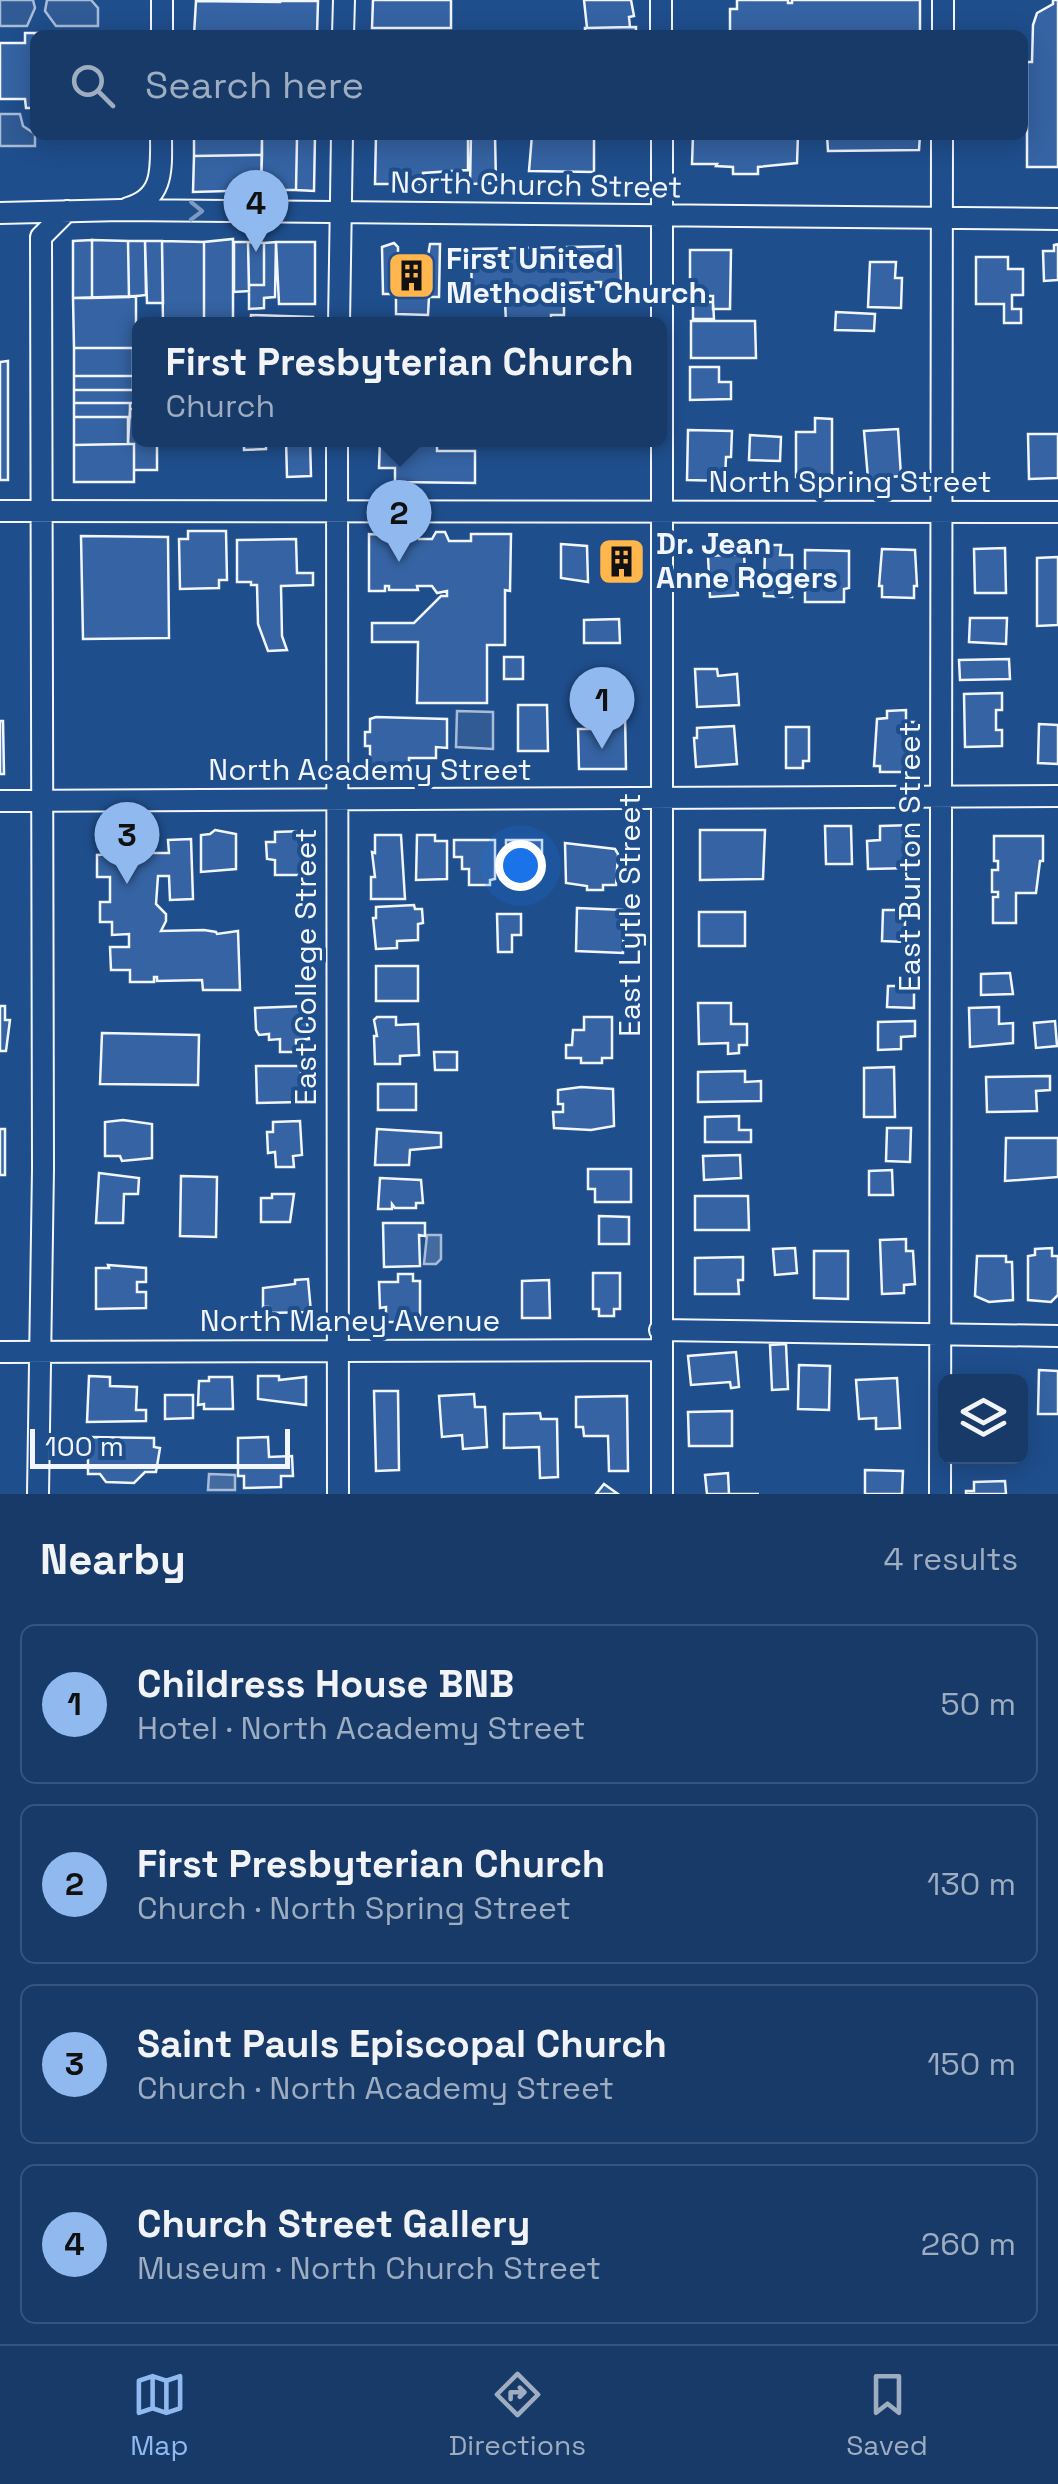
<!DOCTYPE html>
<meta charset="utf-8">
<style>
:root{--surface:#173a69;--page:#244571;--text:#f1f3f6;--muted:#9eadc0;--line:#36547d;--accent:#90b9f0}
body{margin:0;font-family:"Space Grotesk",sans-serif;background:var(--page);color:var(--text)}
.controls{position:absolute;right:30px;bottom:30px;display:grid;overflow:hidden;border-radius:15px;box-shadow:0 5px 25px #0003}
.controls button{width:90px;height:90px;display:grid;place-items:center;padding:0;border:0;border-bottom:2px solid var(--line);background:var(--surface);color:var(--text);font:50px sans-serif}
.scale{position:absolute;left:30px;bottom:25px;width:260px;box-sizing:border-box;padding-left:10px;border:5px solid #f2f6ff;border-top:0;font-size:28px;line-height:35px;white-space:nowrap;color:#f2f6ff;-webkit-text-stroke:8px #1f4e8c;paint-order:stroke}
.you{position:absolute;left:520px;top:865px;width:35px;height:35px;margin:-25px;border:8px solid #fff;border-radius:50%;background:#1a73e8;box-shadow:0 0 0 15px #1a73e833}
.badge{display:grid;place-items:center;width:65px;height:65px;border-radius:50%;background:var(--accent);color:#111;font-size:32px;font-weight:700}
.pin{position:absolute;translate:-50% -82px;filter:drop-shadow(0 2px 5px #0008)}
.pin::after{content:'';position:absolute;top:52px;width:35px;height:30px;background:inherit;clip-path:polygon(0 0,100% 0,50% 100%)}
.popup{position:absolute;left:132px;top:317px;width:535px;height:130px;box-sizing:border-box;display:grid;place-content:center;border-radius:15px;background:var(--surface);filter:drop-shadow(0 2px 8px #0005);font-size:32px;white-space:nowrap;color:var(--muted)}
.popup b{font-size:38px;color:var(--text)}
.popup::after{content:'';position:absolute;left:50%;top:100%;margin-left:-20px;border:20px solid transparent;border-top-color:var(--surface)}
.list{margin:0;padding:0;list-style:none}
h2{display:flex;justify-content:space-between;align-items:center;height:130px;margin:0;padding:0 40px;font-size:42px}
h2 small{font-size:32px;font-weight:400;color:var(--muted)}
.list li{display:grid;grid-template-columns:65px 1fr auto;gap:30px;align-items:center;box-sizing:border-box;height:160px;margin:0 20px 20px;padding:0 20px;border:2px solid var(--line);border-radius:15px}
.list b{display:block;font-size:38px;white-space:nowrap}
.list p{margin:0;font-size:32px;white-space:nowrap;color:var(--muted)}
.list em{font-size:32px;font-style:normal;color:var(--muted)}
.icon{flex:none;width:55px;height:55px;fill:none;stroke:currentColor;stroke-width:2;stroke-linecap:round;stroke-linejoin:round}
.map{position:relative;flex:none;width:1058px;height:1494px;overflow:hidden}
.search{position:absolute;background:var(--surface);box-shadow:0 5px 25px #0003;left:30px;right:30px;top:30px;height:110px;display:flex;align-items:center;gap:25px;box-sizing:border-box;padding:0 35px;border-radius:15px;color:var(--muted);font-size:38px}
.sheet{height:850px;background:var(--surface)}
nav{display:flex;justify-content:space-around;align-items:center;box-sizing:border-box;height:140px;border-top:2px solid var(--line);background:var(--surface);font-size:28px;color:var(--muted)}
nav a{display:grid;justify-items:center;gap:5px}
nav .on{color:var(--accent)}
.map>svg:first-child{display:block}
</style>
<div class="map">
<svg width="1058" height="1494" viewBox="0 0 1058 1494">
<rect width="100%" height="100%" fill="#1f4e8c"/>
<path fill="#305b95" stroke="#a8bbd7" stroke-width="2.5" d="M0,0H33L35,8L27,26H0Z
M47,0H91L98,8V26H56L45,11Z
M0,114H20L23,126L35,134V146H0Z
M457,711L493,712V749L456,747Z"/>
<path fill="#446ba0" stroke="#a8bbd7" stroke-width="2.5" d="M427,1235H441V1259L436,1264H424Z
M209,1474L235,1475V1490H208Z"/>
<path fill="#3563a3" stroke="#f2f6ff" stroke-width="2.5" d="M196,0H280V2L196,1Z
M373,0H451V28H372Z
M584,0H631L634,16L629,17L630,27L587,28Z
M737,0H788V3H792V0H920V35H737V32L730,31V9H737Z
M1053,0H1058V167H1027V62H1032L1033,25L1037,13L1053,4Z
M196,1H318L317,35H194Z
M636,27V35H585V28Z
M25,33H55L35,35V108H26L25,99H0V43H25Z
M194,135H315L314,191L296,190L297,138H262V155L194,156Z
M376,135H468V170L423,173V184H375Z
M471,135H495L496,183L470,184Z
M532,135H594V172L529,171Z
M693,135H798L797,163L758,167V174H733V167L716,166L717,164H692Z
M827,135H920L919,150L828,151Z
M262,138H297L296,190H261Z
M262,155L261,190L193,192L194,156Z
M233,239V324H204V242Z
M92,240V298H73V241Z
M92,240L128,241L129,297L92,298Z
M128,241H145L146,295L129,297Z
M145,241H162L163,303H147Z
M162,241L204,242V324H163Z
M234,242H248L249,291L234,292Z
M248,242L264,243V285H249Z
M276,242L275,297L264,298V308L249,309V285H264V243Z
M276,242H315V304H279Z
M394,243L398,247V256H428L430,244H440L439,297H429L428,315L396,314V294H383L382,247Z
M1058,244V280L1044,281L1043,251H1054V245Z
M620,246L621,286L601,287V282L564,283V315H551V324H506L505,299L472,300L471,249Z
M690,250H731L730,309H713V296H690Z
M976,257H1008V269H1023V295H1012V309H1021V323H1004V304H976Z
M870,262H896L895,278H902L901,308L868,307Z
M136,296V348H74L73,298Z
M693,302H713L714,319H693Z
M836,312L875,314L874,331L835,330Z
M251,315L313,317V324H250Z
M691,321H755L756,358H691Z
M74,348H133V376H74Z
M8,361V480H0V362Z
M690,367H719V382H731V399L690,400Z
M74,376H133V390H74Z
M74,390H133L134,403H74Z
M74,403H130V417H74Z
M130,409H139V440H157V470H134V444H128Z
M74,417H128V444L74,445Z
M815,418L832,419V478L796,477V432H815Z
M898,429L901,476L868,479L864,431Z
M688,430L732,431L731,457H726L725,481L687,480Z
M1028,434H1058V478L1029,479Z
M750,435L781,437L780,461L749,460Z
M244,440H266V449L244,450Z
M286,440H310L311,476L287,477Z
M380,440H437V451H475V483L395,482V468H379Z
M128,444H134V482H74V445Z
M188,531H226L227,580H219V588L180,589L179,539H188Z
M436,532H445L449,541H471V534H511L510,591L505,590V645H487V703H417L418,642H372V623H414L441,596H447V591L437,593L432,586H417L418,590H389V586H385V591H369V534L385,535V539H389V535H417L419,539H432Z
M81,536L168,537L169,638L83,639Z
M296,539L297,573H313V585L281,586L282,636L287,650L268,651L258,624L257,585H251V582H237V540Z
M561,544L587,546L588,582L561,578Z
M608,545H635L634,577H619V581H607Z
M765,545H781L780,555H792V597L764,596Z
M1005,548L1006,593H975L974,549Z
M882,549L915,550L917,586H914V598L882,597V586H879Z
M805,550L849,551V588L844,589V602H805Z
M744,554L746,589H737L738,595L710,597L708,556Z
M1058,557V625L1037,626V558Z
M970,618H1007L1006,644L969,642Z
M619,619L620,643H584V620Z
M504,657H523V679H504Z
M1009,659L1010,679L960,680L959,660Z
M695,669H717L718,676L737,674L739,705L697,707Z
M1002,693V710H996V730H1002V746L965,747L964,694Z
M518,705H547L548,751H518Z
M906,710V722H915L916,767H911V772H880V766H874L877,719L887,718V711Z
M597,714H625L626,769H579L578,729H597Z
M376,717L447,719V748L436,747V758H409V767H370V746H365V732H370V719Z
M0,721H3L4,774H0Z
M1039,724L1058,725V764L1038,763Z
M734,726L737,764L696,767L694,738H697V728Z
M786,727H809V761H803V768H786Z
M913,825L914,868L868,869L867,841L880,840V826Z
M825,826H851L852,864H826Z
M140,828L150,837L153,853H169L168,840L191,839L193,899L170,900L169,876H158L156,904L166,914V921L161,931L204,930L216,932L217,934L238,931L240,990H203L202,980L157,981V977H154V982H130V970H111L110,947H129V934L112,935V922H100V902H110V877H97V855L113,854L114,839L125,829Z
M215,830L236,834V869L201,872V835L210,834Z
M700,830H765L763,879L700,880Z
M304,831V875H275V860L267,859L266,842H275V832Z
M375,835H401L405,899H371V877H375L372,852L375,853Z
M417,835H435V841H447V879L416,880Z
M994,836H1043V861H1040L1036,893H1016V923H993V897H998V892H992V870H998V861H994Z
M454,840H495V879L490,880V885H469V869H462V857H454Z
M506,840H542V872L506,871Z
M565,843L615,849L618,854L616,885H603V890H587V886L566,883Z
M414,905L415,909H422L423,923L418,924V940L397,941V948L376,949L373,918H376V907Z
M577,908L624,910L623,953L576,951Z
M883,910H905V942L882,941Z
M699,912H745V946H699Z
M497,914H521V935H512V952H498Z
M376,966H418V1001H376Z
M1010,973L1013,994L981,995V974Z
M888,986H914V1008L887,1007Z
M698,1003H731V1024H747V1045H739V1053L728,1054V1043L699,1044Z
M0,1006H5V1020H10L6,1051H0Z
M305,1006L309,1039L296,1040V1052H280V1039L269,1040V1034L259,1035L256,1030L255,1008Z
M999,1007V1024L1013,1023V1043L970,1047L969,1008Z
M377,1017H396V1025L418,1024L419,1055L400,1056V1064H375L374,1036H377L374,1020Z
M584,1017H612V1058H602V1063H581V1058H566V1045H572L573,1030H584Z
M915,1021V1036L901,1037V1049L878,1050V1022Z
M1055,1021L1057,1046L1036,1048L1034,1023Z
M102,1033L199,1035L198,1085L100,1084Z
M434,1052H457V1070H435Z
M256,1066H301V1102L257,1103Z
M894,1067L895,1117H864V1068Z
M745,1071V1082L761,1081V1101L698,1102V1072Z
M1050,1076V1090L1036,1091L1037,1111L987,1112L986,1077Z
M378,1084H416V1110H378Z
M581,1087L613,1089L614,1126L591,1130L554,1128L553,1112H563V1104H558V1090Z
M739,1116V1130H751V1142H705V1117Z
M123,1120L152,1124V1158L122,1161L120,1156H105V1122Z
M300,1121L302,1155L293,1156L294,1167H276L275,1152L268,1153L267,1132H273V1122Z
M887,1128H911L910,1162L886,1161Z
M0,1129H5V1175H0Z
M377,1129L441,1133V1147L410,1150L409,1165H375Z
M1006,1138H1058V1177L1005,1181Z
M740,1155L741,1178L704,1180L703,1156Z
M588,1169H631V1202H595V1189H588Z
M892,1170L893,1195H869V1171Z
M99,1173L139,1178L138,1194H124L123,1223H96Z
M181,1176L217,1177L216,1237L180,1236Z
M380,1178L421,1180L423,1203H416V1208H395L392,1204V1209H378Z
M272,1194H294L290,1222H261V1198H272Z
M695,1196H748L749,1230H695Z
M599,1216L629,1217V1244H599Z
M383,1223H425V1236L419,1235L420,1266L384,1267Z
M906,1239V1251H913L915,1284L904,1285V1293L882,1294L880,1240Z
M795,1248L797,1273L775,1275L773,1249Z
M1052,1248V1256H1058V1295L1051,1302L1028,1300V1256L1035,1255V1249Z
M814,1251H848V1299L814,1298Z
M977,1256H1006V1262H1012L1013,1300L989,1302L975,1296Z
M743,1257V1280H738L739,1294H695V1258Z
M108,1265L146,1268V1282H137V1292H146V1308L96,1309V1268H109Z
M593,1273H620V1309H614V1316H599V1309H593Z
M398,1274H413V1281H420V1322H386V1307L380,1308L379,1282H398Z
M308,1279L311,1312L268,1313V1307H263V1288L295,1284V1280Z
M549,1280L550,1318H522V1281Z
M786,1344L788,1389L772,1390L770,1345Z
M736,1352L739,1387L731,1388L730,1382L691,1385L688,1356Z
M799,1365L830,1366L829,1410L798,1409Z
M1039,1370L1058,1371V1414H1038Z
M89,1376L110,1377V1386L137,1387L136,1410H146V1421L87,1422Z
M258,1376H279V1380L306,1377V1405L258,1399Z
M979,1376H1014V1382H979Z
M209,1377H232L233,1409H204V1404L198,1405L199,1381H209Z
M897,1378L900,1428L876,1429V1418L859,1419L856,1380Z
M374,1391H398L399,1470L376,1471Z
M474,1394L475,1407H485L487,1447L463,1449L462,1435L442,1437L439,1396Z
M165,1395H193V1418L165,1419Z
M627,1396L628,1471H609L608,1436H584L583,1427H576V1397Z
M732,1411V1446H689L688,1412Z
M540,1413L541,1419H557L558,1477L540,1478L539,1447L504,1448V1414Z
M88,1437L154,1438V1447L160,1448L156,1472H145L134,1483L106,1482L100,1474H88Z
M268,1437L269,1457L292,1456L293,1476H281V1487L244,1488V1476H238V1438Z
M865,1470L903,1471L902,1494H865Z
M728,1473L729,1494H759H707L705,1475Z
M1005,1481L1006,1494H966V1491H974V1482Z
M604,1484L618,1494H596Z"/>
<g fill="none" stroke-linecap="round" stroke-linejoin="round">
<defs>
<path id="minor" d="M661,0V35
M162,35V0
M343,35L344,0
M943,35V0
M128,208C165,198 161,167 161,135
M0,213L121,210L1058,219
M339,324L342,135
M337,440L338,1494
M0,511L1058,512
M0,801L1058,796
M660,1330L1058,1336
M0,1352L660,1350
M38,1494L43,1169L41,237L67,211
M662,1494V135
M940,1494L942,135"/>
</defs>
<use href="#minor" stroke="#f2f6ff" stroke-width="24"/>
<use href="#minor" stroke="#1f4e8c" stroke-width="20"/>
</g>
<defs><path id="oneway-chevron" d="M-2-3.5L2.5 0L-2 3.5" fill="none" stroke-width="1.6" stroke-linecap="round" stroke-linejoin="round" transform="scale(2.5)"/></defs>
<use stroke="#7e9ac0" href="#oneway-chevron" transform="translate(196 211) rotate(1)"/>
<defs>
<symbol id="building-square" viewBox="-11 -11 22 22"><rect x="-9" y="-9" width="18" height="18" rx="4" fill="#ffb74d" stroke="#1f4e8c"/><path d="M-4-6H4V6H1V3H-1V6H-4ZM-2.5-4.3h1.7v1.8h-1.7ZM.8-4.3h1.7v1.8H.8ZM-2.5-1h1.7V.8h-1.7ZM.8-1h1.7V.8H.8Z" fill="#111"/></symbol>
</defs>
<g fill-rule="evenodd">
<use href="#building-square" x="384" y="248" width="55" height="55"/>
<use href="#building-square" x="594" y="534" width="55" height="55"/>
</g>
<g text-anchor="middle" stroke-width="8" stroke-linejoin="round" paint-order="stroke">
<g font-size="30" fill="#f2f6ff" stroke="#1f4e8c">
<text transform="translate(536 185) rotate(1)" y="10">North Church Street</text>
<text x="850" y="492">North Spring Street</text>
<text x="370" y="780">North Academy Street</text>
<text transform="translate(910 857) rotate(-90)" y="10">East Burton Street</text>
<text transform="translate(630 915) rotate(-90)" y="10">East Lytle Street</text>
<text transform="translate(306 967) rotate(-90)" y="10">East College Street</text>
<text x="350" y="1331">North Maney Avenue</text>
</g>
<g font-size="30" font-weight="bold" fill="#f2f6ff" stroke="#1f4e8c" text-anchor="start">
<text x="446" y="269">First United<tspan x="446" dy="34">Methodist Church</tspan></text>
<text x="656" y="554">Dr. Jean<tspan x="656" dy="34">Anne Rogers</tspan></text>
</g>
</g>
</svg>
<div class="controls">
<button><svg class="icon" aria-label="layers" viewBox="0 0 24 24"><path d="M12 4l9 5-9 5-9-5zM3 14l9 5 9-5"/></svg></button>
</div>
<div class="scale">100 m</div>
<div class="you"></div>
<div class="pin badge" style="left:602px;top:749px">1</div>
<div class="pin badge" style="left:399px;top:562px">2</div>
<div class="popup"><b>First Presbyterian Church</b>Church</div>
<div class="pin badge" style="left:127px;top:884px">3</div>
<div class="pin badge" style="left:256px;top:252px">4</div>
<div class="search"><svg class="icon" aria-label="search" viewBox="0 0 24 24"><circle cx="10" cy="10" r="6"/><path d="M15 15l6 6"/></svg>Search here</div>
</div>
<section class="sheet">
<h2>Nearby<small>4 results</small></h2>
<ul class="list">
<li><span class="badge">1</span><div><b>Childress House BNB</b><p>Hotel · North Academy Street</p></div><em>50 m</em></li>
<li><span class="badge">2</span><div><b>First Presbyterian Church</b><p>Church · North Spring Street</p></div><em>130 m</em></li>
<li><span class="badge">3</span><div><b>Saint Pauls Episcopal Church</b><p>Church · North Academy Street</p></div><em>150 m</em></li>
<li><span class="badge">4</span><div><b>Church Street Gallery</b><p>Museum · North Church Street</p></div><em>260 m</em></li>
</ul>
</section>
<nav>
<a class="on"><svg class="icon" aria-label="map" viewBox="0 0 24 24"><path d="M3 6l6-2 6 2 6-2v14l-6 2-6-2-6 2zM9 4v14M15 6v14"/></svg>Map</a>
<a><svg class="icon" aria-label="directions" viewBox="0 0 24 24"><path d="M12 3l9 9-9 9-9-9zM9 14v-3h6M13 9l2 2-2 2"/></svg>Directions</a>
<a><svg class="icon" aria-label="saved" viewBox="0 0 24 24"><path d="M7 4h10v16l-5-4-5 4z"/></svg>Saved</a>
</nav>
